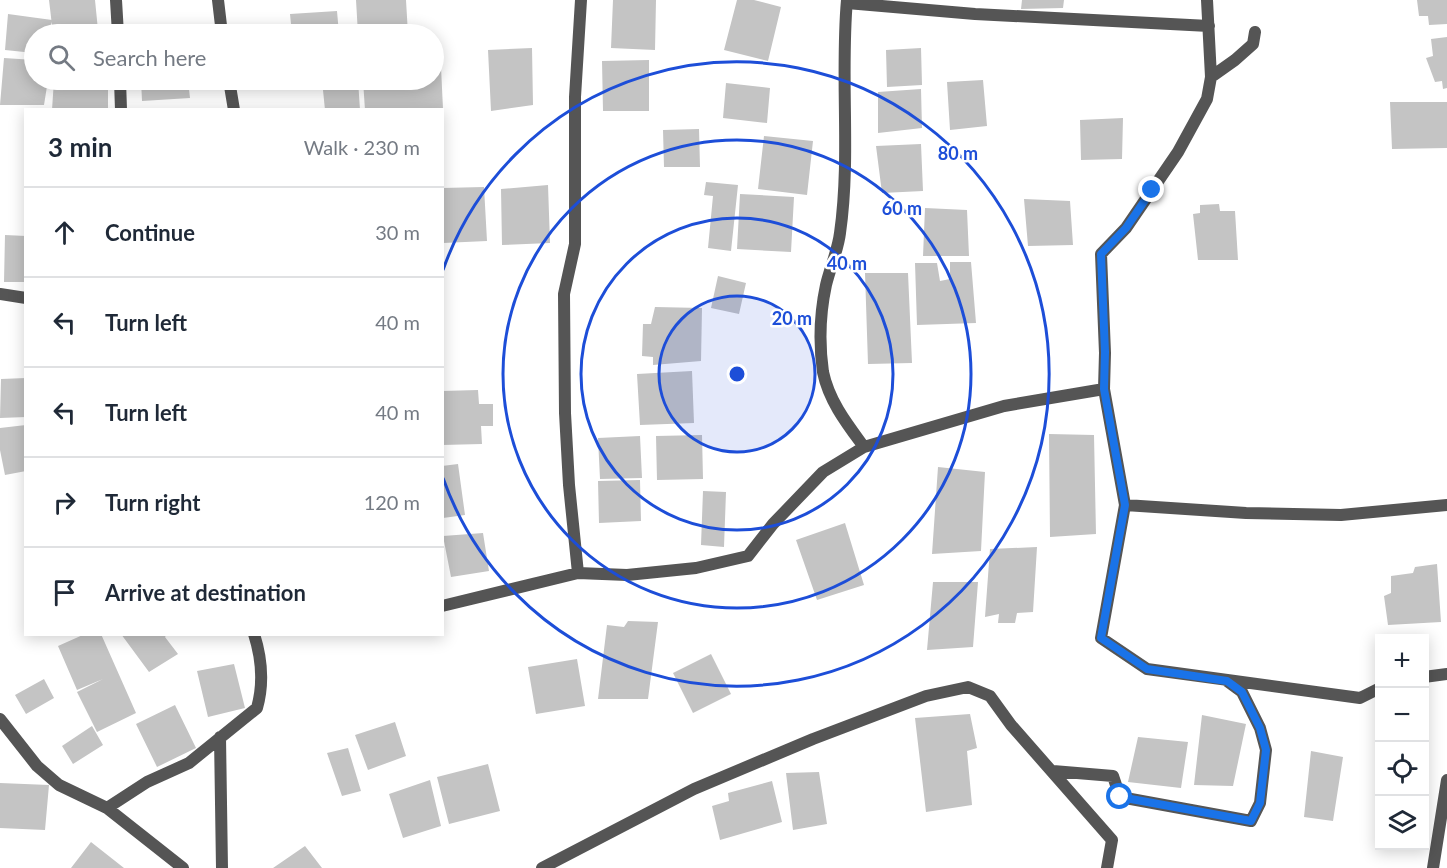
<!DOCTYPE html>
<meta charset="utf-8">
<style>
:root{--surface:#fff;--page:#f2f2f3;--text:#1f2937;--muted:#747a83;--line:#e0e1e3}
body{margin:0;font-family:Lato,sans-serif;background:var(--page);color:var(--text)}
.controls{position:absolute;right:18px;bottom:18px;display:grid;overflow:hidden;border-radius:0px;box-shadow:0 3px 15px #0003}
.controls button{width:54px;height:54px;display:grid;place-items:center;padding:0;border:0;border-bottom:2px solid var(--line);background:var(--surface);color:var(--text);font:30px sans-serif}
.stop{position:absolute;width:18px;height:18px;margin:-14px;border:4px solid #1a73e8;border-radius:50%;background:#fff}
.stop.end{background:#1a73e8;border-color:#fff;box-shadow:0 2px 6px #0008}
.list{margin:0;padding:0;list-style:none}
h2{display:flex;justify-content:space-between;align-items:center;height:78px;margin:0;padding:0 24px;font-size:26px}
h2 small{font-size:20px;font-weight:400;color:var(--muted)}
.list li{display:grid;grid-template-columns:39px 1fr auto;gap:18px;align-items:center;box-sizing:border-box;height:90px;padding:0 24px;border-top:2px solid var(--line)}
.list b{display:block;font-size:22px;white-space:nowrap}
.list em{font-size:20px;font-style:normal;color:var(--muted)}
.icon{flex:none;width:33px;height:33px;fill:none;stroke:currentColor;stroke-width:2;stroke-linecap:round;stroke-linejoin:round}
.map{position:relative;flex:none;width:1447px;height:868px;overflow:hidden}
.search{position:absolute;background:var(--surface);box-shadow:0 3px 15px #0003;left:24px;top:24px;width:420px;height:66px;display:flex;align-items:center;gap:15px;box-sizing:border-box;padding:0 21px;border-radius:33px;color:var(--muted);font-size:22px}
.panel{position:absolute;background:var(--surface);box-shadow:0 3px 15px #0003;left:24px;top:108px;width:420px;height:528px;border-radius:0px}
.map>svg:first-child{display:block}
</style>
<div class="map">
<svg width="1447" height="868" viewBox="0 0 1447 868">
<rect width="100%" height="100%" fill="#fff"/>
<path fill="#c4c4c4" d="M49,0H95L98,30L53,34Z
M356,0H406L408,34H358Z
M613,0H656L655,50L611,48Z
M737,0H754L781,7L768,61L724,50Z
M1022,0H1064L1063,8L1021,9Z
M1417,0H1447V24L1429,25L1428,16H1419Z
M337,11L339,34H292L290,14Z
M8,14L52,20L49,34H34V53L5,50Z
M1447,37V88L1443,89L1442,81L1435,82L1426,58L1433,56L1431,39Z
M532,48L533,105L491,111L488,50Z
M921,48L922,85L887,87L886,50Z
M4,58L34,60V80H48L44,105H0Z
M649,60V111H603L602,61Z
M434,67H441L443,109L365,110L363,80H434Z
M54,80H80V84L108,87V110H52Z
M141,80H188L190,98L142,101Z
M322,80H358L360,110H325Z
M983,80L987,126L950,130L947,82Z
M726,83L770,88L767,123L723,118Z
M921,89L922,128L878,133V92Z
M1390,102H1447V148L1392,149Z
M1123,118L1122,159L1081,160L1080,120Z
M699,129L700,167H664L663,130Z
M764,136L813,141L807,195L758,189Z
M921,144L923,191L882,193L876,146Z
M706,182L738,185L731,251L708,248L713,196L704,195Z
M548,185L550,243L502,245L501,189Z
M484,187L487,241L443,243L442,188Z
M740,194L794,197L791,252L737,249Z
M1024,199L1070,201L1073,245L1028,246Z
M1219,204L1220,211H1235L1238,260H1198L1193,214L1200,213V205Z
M925,208L967,210L969,256H923Z
M5,235L26,236V282H4Z
M950,262H971L976,323L917,325L915,263H937L940,281L950,279Z
M865,273H908L912,363L868,364Z
M718,276L746,283L739,314L711,308Z
M655,307L702,308L701,361L653,365V357L642,356L643,324H651Z
M692,371L694,423L640,425L637,374Z
M26,378V417L0,418L1,379Z
M478,390L479,404H493V426H481L482,444L442,445V391Z
M26,425V471L5,475L0,450V428Z
M1049,434L1094,435L1096,534L1050,537Z
M702,435L703,479L657,480L656,436Z
M640,436L642,478L600,479L598,438Z
M458,464L465,515L443,518L442,466Z
M938,467L985,472L981,551L932,554Z
M640,480L641,521L599,523L598,481Z
M703,491L726,492L724,547L701,545Z
M845,523L864,585L817,600L796,540Z
M483,533L489,571L451,577L443,536Z
M1037,547L1033,612L1017,613L1015,623H998L999,614L985,617L990,549Z
M1437,564L1441,622L1388,625L1384,596L1391,593V576L1413,573L1415,567Z
M933,582H978L973,647L927,650Z
M628,621L658,622L648,699H598L607,625L624,627Z
M85,634H101L136,713L97,732L77,692L103,679L77,690L58,646Z
M121,634H167L165,637L178,654L149,672Z
M711,654L731,694L693,713L673,673Z
M577,659L585,706L536,714L528,667Z
M234,664L245,708L208,717L197,671Z
M44,679L54,698L26,714L15,695Z
M175,705L196,748L157,767L136,724Z
M970,714L977,748L967,751L972,805L926,812L915,718Z
M1202,715L1246,724L1233,786L1194,785Z
M395,722L406,756L368,770L355,735Z
M92,726L103,745L73,764L62,746Z
M1138,737L1188,742L1181,788L1128,782Z
M348,748L361,791L342,796L327,753Z
M1311,751L1343,757L1333,821L1304,817Z
M488,764L500,811L449,824L437,777Z
M819,772L827,824L793,830L786,773Z
M430,780L441,826L403,838L389,794Z
M772,781L782,822L720,840L712,806L729,801L728,793Z
M0,783L49,785L45,830L0,828Z
M91,842L124,868H71Z
M305,846L322,868H273Z"/>
<g fill="none" stroke-linecap="round" stroke-linejoin="round">
<path stroke="#555" stroke-width="12" d="M116,0L118,34
M218,0L222,34
M581,0L575,97V244L564,294L565,413L569,485L578,573L627,575L696,568L748,556L773,524L823,472L864,447L1004,406L1104,389L1105,353L1101,254L1126,228L1178,152L1207,99L1211,77
M847,0C840,77 851,156 840,233C838,250 830,268 826,285C820,313 819,344 823,372C829,401 847,424 864,447
M1207,0L1211,77L1235,60L1253,44L1255,32
M847,3L975,14L1209,26
M120,80L121,110
M229,80L234,110
M0,294L26,298
M1104,389L1125,505L1246,513L1341,515L1447,505
M1125,505L1101,638L1147,669L1360,698L1380,688
M442,606L578,573
M1424,677L1447,674
M0,719L37,766L59,785L107,808L183,868
M220,737L222,868
M1053,771L1113,776L1120,797L1251,821L1260,803L1266,750L1260,728L1242,692L1227,681
M107,808L147,782L189,763L257,708C264,683 262,659 254,634
M542,868L694,789L813,739L926,696L968,687L990,696L1011,725L1112,840L1107,868
M1433,868L1447,780"/>
</g>
<g fill="none" stroke-linecap="round" stroke-linejoin="round">
<path stroke="#1a73e8" stroke-width="8" d="M1120,797L1251,821L1260,803L1266,750L1260,728L1242,692L1227,681L1147,669L1101,638L1125,505L1104,389L1105,352L1101,254L1126,228L1152,190"/>
</g>
<circle cx="737" cy="374" r="78" fill="#1d4ed8" fill-opacity=".12"/>
<g fill="none" stroke="#1d4ed8" stroke-width="3">
<circle cx="737" cy="374" r="78"/>
<circle cx="737" cy="374" r="156"/>
<circle cx="737" cy="374" r="234"/>
<path d="M443 270A312 312 0 1 1 443 478"/>
</g>
<circle cx="737" cy="374" r="9" fill="#1d4ed8" stroke="#fff" stroke-width="3"/>
<g font-size="18" text-anchor="middle" font-weight="bold" fill="#1d4ed8" stroke="#fff" stroke-width="5" stroke-linejoin="round" paint-order="stroke">
<text x="958" y="160">80 m</text>
<text x="902" y="215">60 m</text>
<text x="847" y="270">40 m</text>
<text x="792" y="325">20 m</text>
</g>
</svg>
<div class="controls">
<button>+</button>
<button>−</button>
<button><svg class="icon" aria-label="locate" viewBox="0 0 24 24"><circle cx="12" cy="12" r="6"/><path d="M12 2v4M12 18v4M2 12h4M18 12h4"/></svg></button>
<button><svg class="icon" aria-label="layers" viewBox="0 0 24 24"><path d="M12 4l9 5-9 5-9-5zM3 14l9 5 9-5"/></svg></button>
</div>
<div class="stop" style="left:1120px;top:797px"></div>
<div class="stop end" style="left:1152px;top:190px"></div>
<div class="search"><svg class="icon" aria-label="search" viewBox="0 0 24 24"><circle cx="10" cy="10" r="6"/><path d="M15 15l6 6"/></svg>Search here</div>
<section class="panel">
<h2>3 min<small>Walk · 230 m</small></h2>
<ul class="list">
<li><svg class="icon" aria-label="ahead" viewBox="0 0 24 24"><path d="M12 20V5M6 11l6-6 6 6"/></svg><div><b>Continue</b></div><em>30 m</em></li>
<li><svg class="icon" aria-label="left" viewBox="0 0 24 24"><path d="M17 20v-9H6M10 6l-5 5 5 5"/></svg><div><b>Turn left</b></div><em>40 m</em></li>
<li><svg class="icon" aria-label="left" viewBox="0 0 24 24"><path d="M17 20v-9H6M10 6l-5 5 5 5"/></svg><div><b>Turn left</b></div><em>40 m</em></li>
<li><svg class="icon" aria-label="right" viewBox="0 0 24 24"><path d="M7 20v-9h11M14 6l5 5-5 5"/></svg><div><b>Turn right</b></div><em>120 m</em></li>
<li><svg class="icon" aria-label="arrive" viewBox="0 0 24 24"><path d="M6 21V4h12l-3 4 3 4H6"/></svg><div><b>Arrive at destination</b></div></li>
</ul>
</section>
</div>
